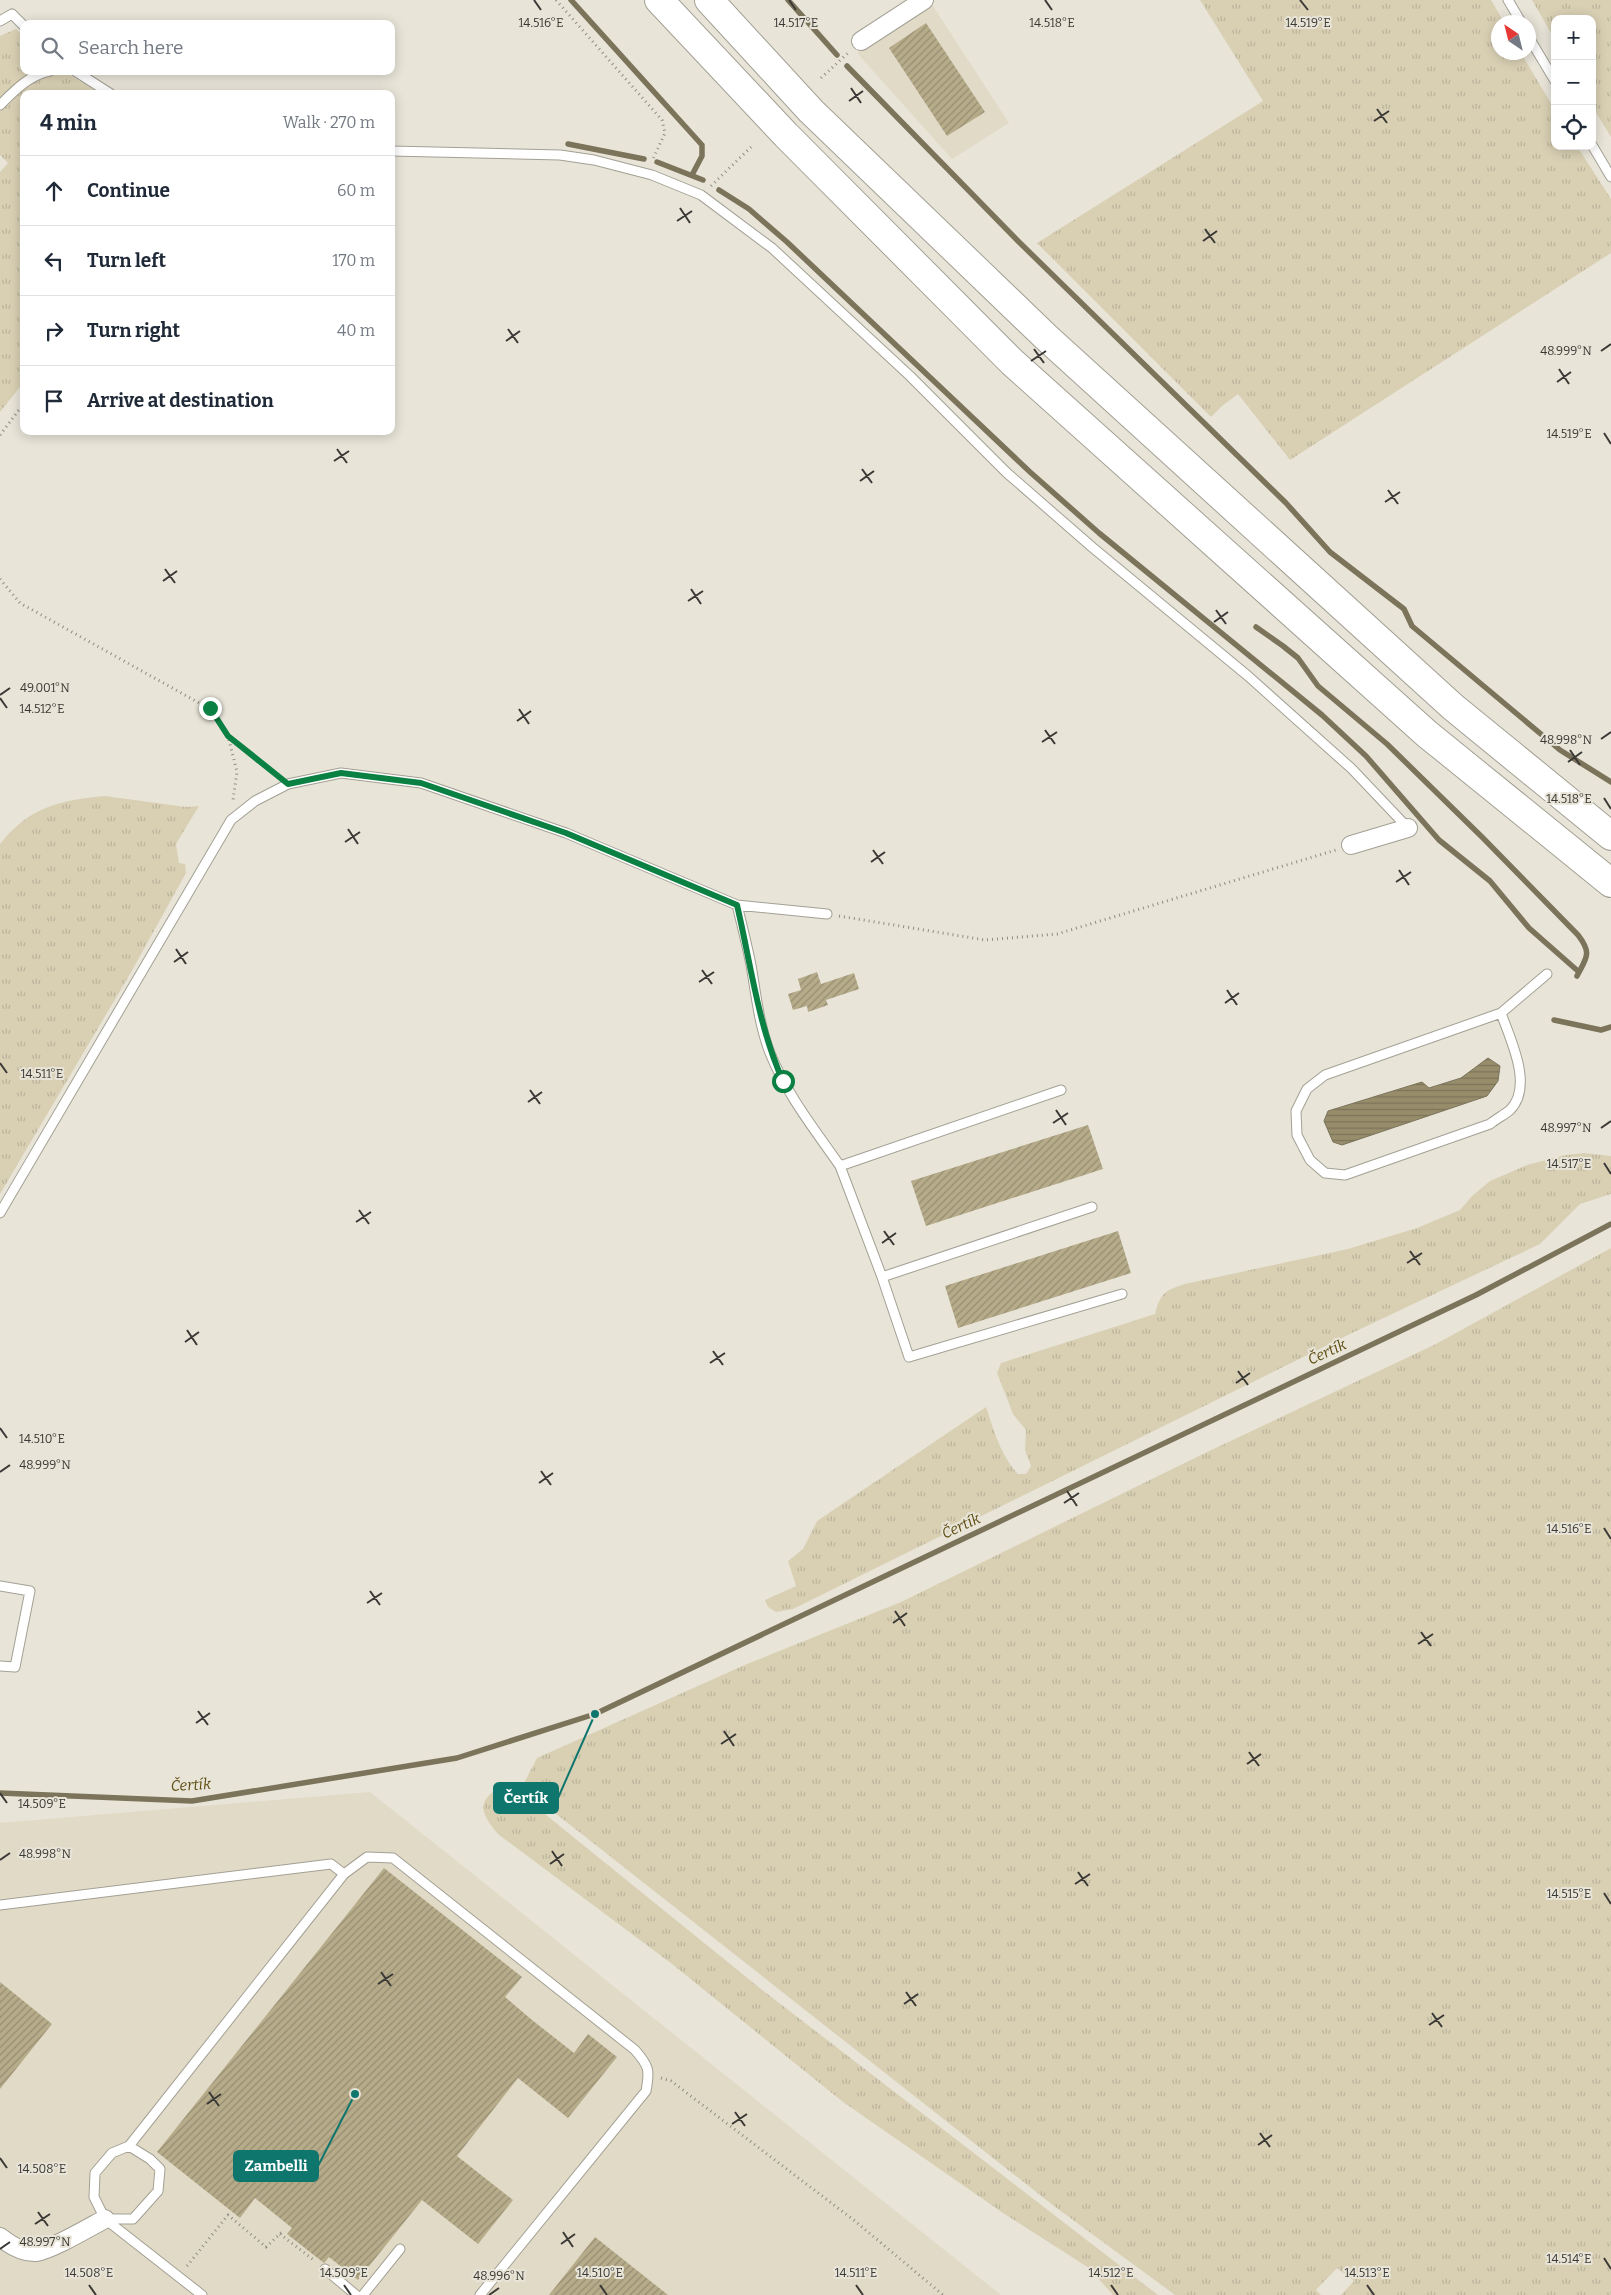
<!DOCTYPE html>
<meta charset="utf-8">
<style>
:root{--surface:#fff;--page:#f2f2f3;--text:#1f2937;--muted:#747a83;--line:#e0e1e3}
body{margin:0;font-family:Bitter,serif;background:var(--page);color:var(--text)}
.controls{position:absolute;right:15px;top:15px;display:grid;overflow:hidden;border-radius:10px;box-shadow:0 2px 12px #0003}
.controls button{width:45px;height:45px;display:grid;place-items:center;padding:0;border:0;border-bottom:1px solid var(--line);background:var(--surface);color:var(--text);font:25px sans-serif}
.compass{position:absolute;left:1491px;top:15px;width:45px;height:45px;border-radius:50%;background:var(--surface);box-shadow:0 2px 12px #0003;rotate:325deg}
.stop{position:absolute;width:15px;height:15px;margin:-11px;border:4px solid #0b8043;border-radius:50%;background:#fff}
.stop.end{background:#0b8043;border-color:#fff;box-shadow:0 1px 5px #0008}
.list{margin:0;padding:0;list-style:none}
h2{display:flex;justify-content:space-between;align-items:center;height:65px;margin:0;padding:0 20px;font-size:21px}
h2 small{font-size:16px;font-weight:400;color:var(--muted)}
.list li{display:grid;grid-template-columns:32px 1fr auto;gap:15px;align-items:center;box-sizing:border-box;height:70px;padding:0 20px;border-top:1px solid var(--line)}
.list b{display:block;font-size:19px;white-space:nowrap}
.list em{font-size:16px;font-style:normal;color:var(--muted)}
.icon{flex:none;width:28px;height:28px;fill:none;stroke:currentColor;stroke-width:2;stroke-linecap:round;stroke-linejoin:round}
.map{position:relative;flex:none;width:1611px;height:2295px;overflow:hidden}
.search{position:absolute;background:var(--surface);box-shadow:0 2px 12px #0003;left:20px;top:20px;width:375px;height:55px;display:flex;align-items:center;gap:12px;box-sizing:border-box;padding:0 18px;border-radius:10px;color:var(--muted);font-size:19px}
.panel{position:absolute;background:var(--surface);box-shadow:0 2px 12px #0003;left:20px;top:90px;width:375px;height:345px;border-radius:10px}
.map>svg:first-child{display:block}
</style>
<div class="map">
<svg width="1611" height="2295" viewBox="0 0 1611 2295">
<defs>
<pattern id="grass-tufts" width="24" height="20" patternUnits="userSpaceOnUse" patternTransform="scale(1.25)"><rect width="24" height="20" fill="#d9d0b4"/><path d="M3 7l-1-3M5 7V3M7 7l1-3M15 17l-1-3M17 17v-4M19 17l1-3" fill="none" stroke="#bbb39b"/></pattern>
<pattern id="water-rules" width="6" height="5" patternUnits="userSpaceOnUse" patternTransform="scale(1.25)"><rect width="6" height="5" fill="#978d6b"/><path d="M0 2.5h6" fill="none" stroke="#7c7459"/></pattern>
<pattern id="building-hatch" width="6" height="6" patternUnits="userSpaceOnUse" patternTransform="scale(1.25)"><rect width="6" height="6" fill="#b7ac8a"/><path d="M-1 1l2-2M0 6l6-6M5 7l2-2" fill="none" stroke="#968d72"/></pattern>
</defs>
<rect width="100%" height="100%" fill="#e8e4d8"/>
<path fill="#e1dac7" d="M933,6L1009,123L952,159L857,53Z
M370,1792L1001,2295H0V1823Z"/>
<path fill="url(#grass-tufts)" d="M1200,0H1491L1504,22H1498V52L1521,53L1555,110V146H1577L1611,199V253L1290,460L1238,394L1222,406L1211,417L1037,243L1263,101Z
M1532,0H1611V137L1592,106V19H1555V40Z
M16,29L24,37V71H63L101,94H24V382L0,412V172L8,163L0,155V36Z
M105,796L186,807L199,806L176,844L179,863L185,864L186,873L130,974L0,1194V844C29,807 60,800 105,796Z
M1584,1153L1611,1156V1194L1580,1204L1540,1244L1352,1333L793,1609L776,1612L768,1607L765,1600L796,1586L788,1561L803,1549L817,1521L986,1407C994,1431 1001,1456 1018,1474H1026L1031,1466L1025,1450L1026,1430L1013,1414L997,1373L1001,1363L1155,1314C1160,1294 1165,1290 1185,1284L1348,1249L1417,1228L1460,1210L1472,1196L1490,1181L1527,1165L1566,1155Z
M1611,1248V2295H1341L1354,2281L1337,2268L1316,2290L1321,2295H1175L1054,2206L522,1787L537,1758L747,1664L901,1602L1205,1453L1434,1345Z
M499,1788L519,1793L761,1989L1158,2295H1113L1089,2268L1003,2213L843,2102L672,1964L498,1834C482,1815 475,1802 499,1788Z"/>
<path fill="url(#water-rules)" stroke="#7b745b" d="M1488,1058L1500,1066L1498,1081L1487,1096L1342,1145L1333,1142L1324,1121L1328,1111L1422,1082L1429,1088L1461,1078Z"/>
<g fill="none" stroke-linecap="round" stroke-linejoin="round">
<path stroke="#7b745b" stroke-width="5.5" d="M571,0L702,145V156L692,175
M788,0L837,55
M847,66L1019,242L1286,503L1330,552L1404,609L1412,626L1560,750L1611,782
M568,144L644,159
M657,162L703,180
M719,190L749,209L787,242L1030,472L1099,533L1322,715L1366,756L1439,840L1490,881L1529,928L1579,972
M1256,627L1283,646L1298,658L1318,686L1387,744L1482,837L1578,935C1592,953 1587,957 1577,976
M1554,1020L1601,1030L1611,1027
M0,1793L192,1801L457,1758L595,1714L1476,1295L1611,1224"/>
</g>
<path fill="url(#building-hatch)" d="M926,23L985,112L947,136L889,48Z
M817,972L821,984L854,973L859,989L826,1000L828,1005L808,1012L807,1006L793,1010L788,994L801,990L798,979Z
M1088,1125L1103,1169L926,1226L911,1181Z
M1118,1231L1131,1273L958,1328L945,1286Z
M384,1868L522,1977L505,1997L532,2020L574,2053L588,2034L617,2057L568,2118L518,2078L457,2156L513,2200L478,2244L422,2200L358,2280L329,2257L324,2263L287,2234L292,2228L255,2198L240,2218L157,2152Z
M0,1982L52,2024L0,2089Z
M595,2237L668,2295H549Z"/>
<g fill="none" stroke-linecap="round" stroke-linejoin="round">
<defs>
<path id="lane" d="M1508,0L1521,22
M0,21L12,14L24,26
M1528,36L1555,81
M75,71L111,94
M0,105C14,91 29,75 50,71
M1592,145L1611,177
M391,151L560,155L594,160L652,175L701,195L772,248L910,376L1007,473L1092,547L1248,676L1352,769L1408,828
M737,905C742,925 747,945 751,965C756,994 759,1025 770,1053C787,1095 815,1130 840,1166
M1501,1013C1510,1039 1534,1086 1510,1110C1504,1115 1496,1119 1490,1124L1345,1175L1325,1173L1310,1160L1297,1135L1296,1111L1307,1089L1325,1075L1501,1013L1547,974
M1061,1090L840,1166L882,1277L1092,1207
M0,1213L231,820L255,801L288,784L341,773L421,783L566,833L737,905L827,914
M882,1277L909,1357L1122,1294
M0,1586L30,1591L15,1667L0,1666
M0,1905L331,1864L344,1874
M129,2146L344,1874L367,1857L393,1858L635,2050C649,2066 650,2070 646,2091L480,2295
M105,2219H133L158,2191L160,2169L150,2159L129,2146L112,2153L95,2173L94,2197L105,2219L202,2295
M325,2269L356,2295
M363,2295L400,2249"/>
<path id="street" d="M861,41L924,0
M1351,845L1408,828
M0,2237C10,2245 22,2253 36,2252C51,2250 90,2227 105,2219"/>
<path id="highway" d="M659,0L786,135L1012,362L1427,734L1611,883
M709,0L811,111L1046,337L1453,707L1611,836"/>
</defs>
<use href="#lane" stroke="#a3a094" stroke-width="11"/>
<use href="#street" stroke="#a3a094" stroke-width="20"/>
<use href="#highway" stroke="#a3a094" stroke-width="30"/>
<path stroke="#908d85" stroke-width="3" stroke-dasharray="1 4" stroke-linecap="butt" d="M556,0L662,120L665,133L652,161
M821,78L848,53
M711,186L751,147
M0,435L24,403
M0,579L20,603L210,709L228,736L237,772L233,800
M228,736L278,776
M839,916L985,940L1057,934L1336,850
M661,2078L671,2081L855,2221L943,2295
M280,2234L315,2261
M187,2266L228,2215L266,2247L283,2231"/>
<use href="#lane" stroke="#fff" stroke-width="9"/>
<use href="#street" stroke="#fff" stroke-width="18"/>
<use href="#highway" stroke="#fff" stroke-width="28"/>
</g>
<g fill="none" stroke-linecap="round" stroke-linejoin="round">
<path stroke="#0b8043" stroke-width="6" d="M210,708L228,736L288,784L341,773L421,783L566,833L737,905C751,965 758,1025 783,1081"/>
</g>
<path fill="none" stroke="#3b3935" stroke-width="2" d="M534,0L541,10M789,0L796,10M1045,0L1052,10M1300,0L1308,10M851,88L861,103M849,101L863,91M1377,109L1387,123M1374,121L1389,111M680,208L690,223M677,221L692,211M1205,229L1215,243M1203,241L1217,231M508,329L518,343M506,341L520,331M1034,349L1044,363M1601,351L1611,344M1031,361L1046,351M1559,369L1569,384M1557,382L1571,372M1604,433L1611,444M337,449L347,463M334,461L349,451M862,469L872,483M860,481L874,471M1388,490L1398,504M1385,502L1400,492M165,569L175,583M163,581L177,571M691,589L701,604M688,601L703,591M1216,610L1226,624M1214,622L1228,612M0,695L10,688M0,698L7,708M519,709L529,724M517,721L531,711M1045,730L1055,744M1601,739L1611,732M1042,742L1057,732M1570,750L1580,765M1568,762L1582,752M1604,798L1611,809M348,829L358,844M345,842L360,832M873,850L883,864M871,862L885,852M1399,870L1409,885M1396,882L1411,872M176,949L186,964M174,962L188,952M702,970L712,984M699,982L714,972M1227,990L1237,1005M1225,1003L1239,993M0,1063L7,1073M530,1090L540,1104M528,1102L542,1092M1056,1110L1066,1125M1053,1123L1068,1113M1601,1128L1611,1121M1604,1163L1611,1174M359,1210L369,1224M356,1222L371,1212M884,1231L894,1245M882,1243L896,1233M1410,1251L1420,1265M1407,1263L1422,1253M187,1330L197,1345M185,1342L199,1332M713,1351L723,1365M710,1363L725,1353M1238,1371L1248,1385M1236,1383L1250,1373M0,1428L7,1438M541,1471L551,1485M0,1472L10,1465M539,1483L553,1473M1067,1491L1077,1506M1064,1503L1079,1493M1604,1528L1611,1539M370,1591L380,1605M367,1603L382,1593M895,1611L905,1626M893,1623L907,1613M1421,1632L1431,1646M1418,1644L1433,1634M198,1711L208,1725M196,1723L210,1713M724,1731L734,1746M721,1744L736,1734M1249,1752L1259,1766M1247,1764L1261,1754M0,1793L7,1803M552,1851L562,1866M0,1860L10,1853M550,1864L564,1854M1078,1872L1088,1886M1075,1884L1090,1874M1604,1893L1611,1904M381,1972L391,1986M378,1984L393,1974M906,1992L916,2006M904,2004L918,1994M1432,2013L1442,2027M1429,2025L1444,2015M209,2092L219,2106M207,2104L221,2094M735,2112L745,2126M732,2124L747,2114M1260,2133L1270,2147M1258,2145L1272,2135M0,2158L7,2168M38,2212L48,2226M35,2224L50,2214M563,2232L573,2247M561,2244L575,2234M0,2249L10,2242M1604,2258L1611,2269M89,2285L96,2295M344,2285L351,2295M600,2285L607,2295M856,2285L863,2295M1111,2285L1118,2295M1367,2285L1374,2295M489,2295L499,2288"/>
<g text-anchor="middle" stroke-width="4" stroke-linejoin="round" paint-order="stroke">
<g font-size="15" font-style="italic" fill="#5d4c10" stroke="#e8e4d8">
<text transform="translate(1327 1352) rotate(-25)" y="5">Čertík</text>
<text transform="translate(961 1526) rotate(-25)" y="5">Čertík</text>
<text transform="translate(191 1785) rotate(-3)" y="5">Čertík</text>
</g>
</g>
<g font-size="12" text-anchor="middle" fill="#3b3935" stroke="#e8e4d8" stroke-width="4" stroke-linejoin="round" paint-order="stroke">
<text x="796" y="27">14.517°E</text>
<text x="1052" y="27">14.518°E</text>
<text x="541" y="27">14.516°E</text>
<text x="1308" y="27">14.519°E</text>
<text x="1566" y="355">48.999°N</text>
<text x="1569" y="438">14.519°E</text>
<text x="45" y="692">49.001°N</text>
<text x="42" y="713">14.512°E</text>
<text x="1566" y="744">48.998°N</text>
<text x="1569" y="803">14.518°E</text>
<text x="42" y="1078">14.511°E</text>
<text x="1566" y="1132">48.997°N</text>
<text x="1569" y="1168">14.517°E</text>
<text x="42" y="1443">14.510°E</text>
<text x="45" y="1469">48.999°N</text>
<text x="1569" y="1533">14.516°E</text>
<text x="42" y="1808">14.509°E</text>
<text x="45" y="1858">48.998°N</text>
<text x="1569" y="1898">14.515°E</text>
<text x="42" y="2173">14.508°E</text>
<text x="45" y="2246">48.997°N</text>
<text x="1569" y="2263">14.514°E</text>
<text x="89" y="2277">14.508°E</text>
<text x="344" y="2277">14.509°E</text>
<text x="600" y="2277">14.510°E</text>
<text x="856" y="2277">14.511°E</text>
<text x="1111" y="2277">14.512°E</text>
<text x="1367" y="2277">14.513°E</text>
<text x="499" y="2280">48.996°N</text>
</g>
<path fill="none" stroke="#0f766e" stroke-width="2" d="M595 1714L558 1798M355 2094L318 2166"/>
<g fill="#0f766e" stroke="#e8e4d8" stroke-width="2">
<circle cx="595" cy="1714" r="5"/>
<circle cx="355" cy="2094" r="5"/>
</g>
<g fill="#0f766e" stroke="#0f766e" stroke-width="2">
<rect x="494" y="1783" width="64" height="30" rx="5"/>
<rect x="234" y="2151" width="84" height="30" rx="5"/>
</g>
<g font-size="15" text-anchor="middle" font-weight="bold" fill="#fff">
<text x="526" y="1803">Čertík</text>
<text x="276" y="2171">Zambelli</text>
</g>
</svg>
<div class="controls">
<button>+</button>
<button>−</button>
<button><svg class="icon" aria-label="locate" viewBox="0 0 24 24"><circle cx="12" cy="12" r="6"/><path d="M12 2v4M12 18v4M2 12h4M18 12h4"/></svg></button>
</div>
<svg class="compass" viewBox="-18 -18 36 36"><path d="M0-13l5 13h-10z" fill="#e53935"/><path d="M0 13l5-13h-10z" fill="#747a83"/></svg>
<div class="stop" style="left:783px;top:1081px"></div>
<div class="stop end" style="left:210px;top:708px"></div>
<div class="search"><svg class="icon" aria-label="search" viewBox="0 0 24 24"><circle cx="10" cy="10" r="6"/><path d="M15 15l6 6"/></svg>Search here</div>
<section class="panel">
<h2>4 min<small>Walk · 270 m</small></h2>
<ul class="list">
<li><svg class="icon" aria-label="ahead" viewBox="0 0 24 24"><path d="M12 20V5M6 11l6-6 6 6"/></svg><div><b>Continue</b></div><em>60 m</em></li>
<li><svg class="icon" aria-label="left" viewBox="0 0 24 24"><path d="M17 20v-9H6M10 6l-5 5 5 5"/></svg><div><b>Turn left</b></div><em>170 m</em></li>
<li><svg class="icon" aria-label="right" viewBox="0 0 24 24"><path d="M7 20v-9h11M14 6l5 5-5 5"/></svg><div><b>Turn right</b></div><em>40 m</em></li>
<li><svg class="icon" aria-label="arrive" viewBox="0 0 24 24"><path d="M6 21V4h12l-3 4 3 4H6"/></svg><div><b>Arrive at destination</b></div></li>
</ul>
</section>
</div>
